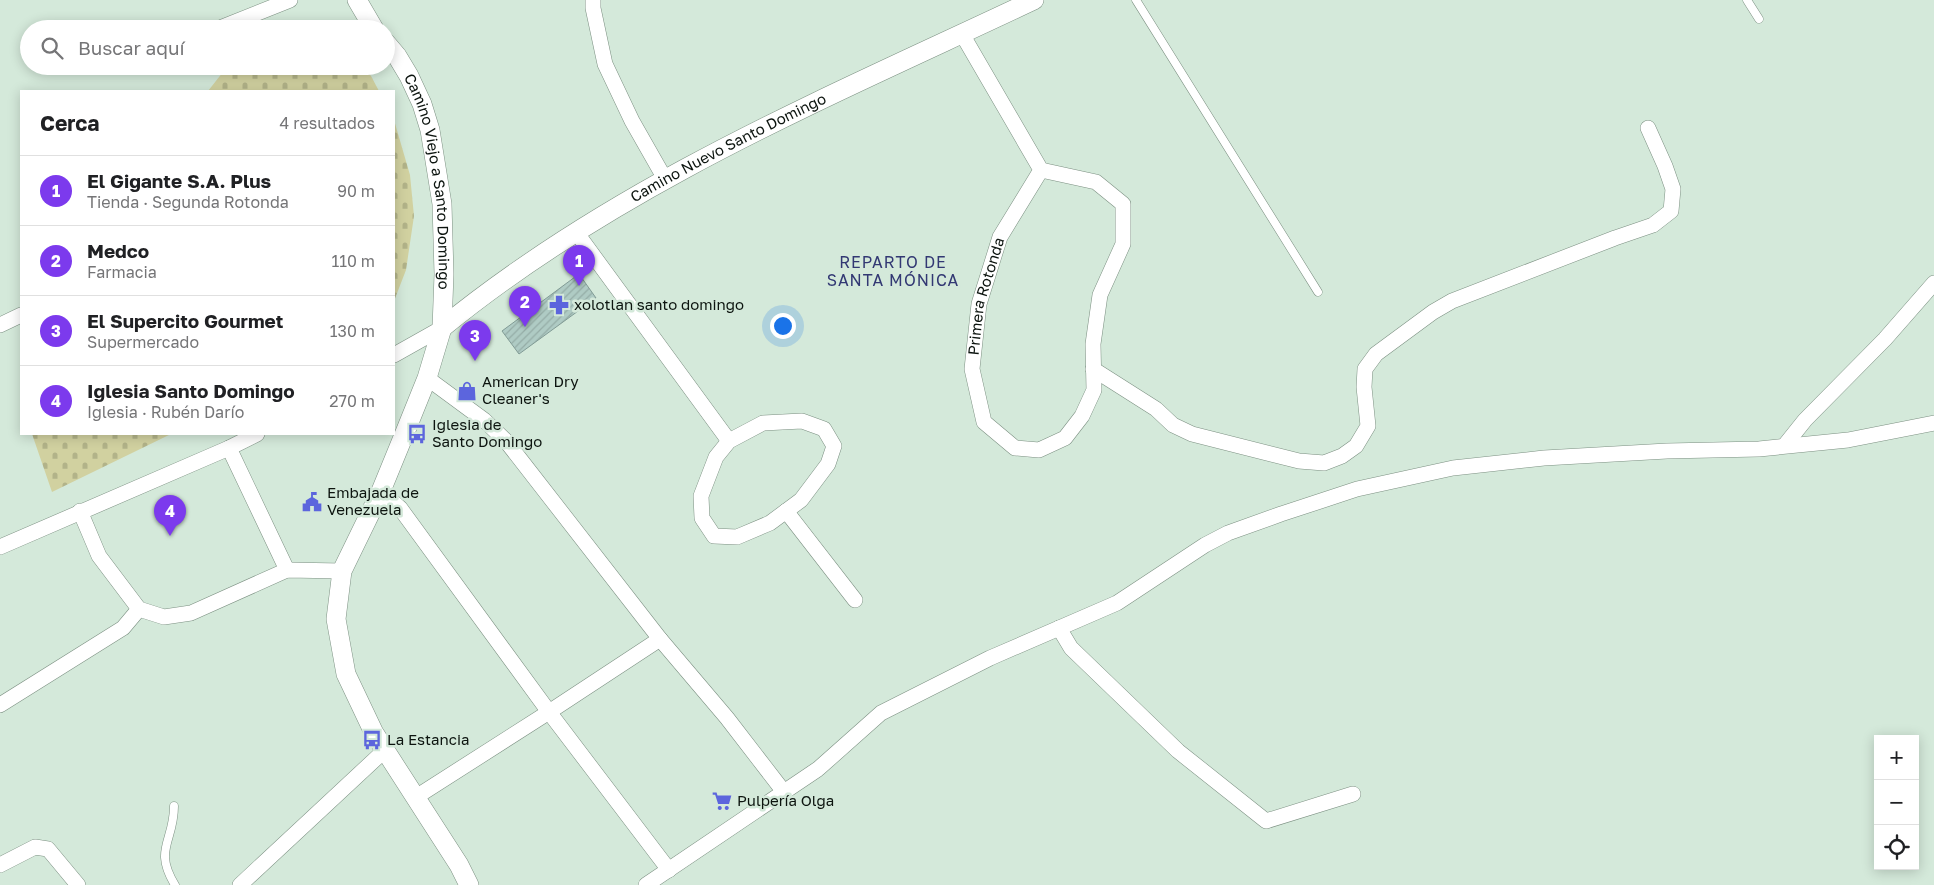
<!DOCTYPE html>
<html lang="es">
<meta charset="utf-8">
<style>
:root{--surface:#fff;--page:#f2f2f2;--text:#202124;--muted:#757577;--line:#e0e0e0;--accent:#7c3aed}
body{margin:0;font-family:"Golos Text",sans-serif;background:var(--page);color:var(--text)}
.controls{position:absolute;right:15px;bottom:15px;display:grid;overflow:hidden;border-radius:0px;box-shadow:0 2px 12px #0003}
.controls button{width:45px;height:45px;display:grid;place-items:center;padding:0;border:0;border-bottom:1px solid var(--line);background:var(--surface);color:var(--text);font:25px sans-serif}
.you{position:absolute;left:782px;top:325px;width:18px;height:18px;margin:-12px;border:4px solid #fff;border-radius:50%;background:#1a73e8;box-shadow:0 0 0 8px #1a73e833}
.badge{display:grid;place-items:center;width:32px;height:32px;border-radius:50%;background:var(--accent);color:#fff;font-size:16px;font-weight:700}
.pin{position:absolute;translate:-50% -41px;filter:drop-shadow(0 1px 2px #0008)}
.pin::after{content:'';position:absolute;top:26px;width:18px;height:15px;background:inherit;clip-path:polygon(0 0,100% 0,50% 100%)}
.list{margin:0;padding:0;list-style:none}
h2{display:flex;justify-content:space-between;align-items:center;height:65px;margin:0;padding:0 20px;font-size:21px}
h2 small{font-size:16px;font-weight:400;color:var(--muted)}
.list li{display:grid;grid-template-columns:32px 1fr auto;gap:15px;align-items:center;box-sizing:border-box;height:70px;padding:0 20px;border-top:1px solid var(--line)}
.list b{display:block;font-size:19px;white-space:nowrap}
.list p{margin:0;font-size:16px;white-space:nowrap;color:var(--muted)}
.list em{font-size:16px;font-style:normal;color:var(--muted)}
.icon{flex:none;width:28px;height:28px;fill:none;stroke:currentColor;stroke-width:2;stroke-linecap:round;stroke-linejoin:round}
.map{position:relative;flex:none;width:1934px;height:885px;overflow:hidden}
.search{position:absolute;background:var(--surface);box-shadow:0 2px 12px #0003;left:20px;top:20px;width:375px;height:55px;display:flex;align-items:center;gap:12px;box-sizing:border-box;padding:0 18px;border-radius:28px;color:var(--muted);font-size:19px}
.panel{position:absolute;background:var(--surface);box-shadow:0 2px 12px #0003;left:20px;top:90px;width:375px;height:345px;border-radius:0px}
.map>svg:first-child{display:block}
</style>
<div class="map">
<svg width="1934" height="885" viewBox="0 0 1934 885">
<defs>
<pattern id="cemetery-stones" width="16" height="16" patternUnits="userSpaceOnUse" patternTransform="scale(1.25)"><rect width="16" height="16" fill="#d1d1a0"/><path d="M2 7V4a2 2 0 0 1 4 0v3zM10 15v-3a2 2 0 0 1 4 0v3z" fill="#b2b389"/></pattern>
<pattern id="building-hatch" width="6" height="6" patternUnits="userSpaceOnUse" patternTransform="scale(1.25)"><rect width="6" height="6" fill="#afcbc4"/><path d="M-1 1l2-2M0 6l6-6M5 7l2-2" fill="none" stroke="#95ada7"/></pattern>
</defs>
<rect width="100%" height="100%" fill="#d4e9da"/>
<path fill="url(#cemetery-stones)" d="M233,66H362L371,76L379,91H208L223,72Z
M394,120L410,175L414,216L406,270L394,301Z
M32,434H171L52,492Z"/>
<path fill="url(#building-hatch)" stroke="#819b95" d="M579,274L596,298L519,354L502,331Z"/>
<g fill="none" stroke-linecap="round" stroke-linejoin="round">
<defs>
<path id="service" d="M1136,0L1318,292
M1747,0L1759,19
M174,806C174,842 153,849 175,885"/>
<g id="minor">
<path d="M593,0V8L605,64L632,121L665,179"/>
<path d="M220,28L290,0"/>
<path id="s1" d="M962,34L1041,170L1096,182L1123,204V244L1100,295L1093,344L1094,390L1082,416L1065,438L1039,450L1015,448L984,422L972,369L979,304L1000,237L1041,170"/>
<path d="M576,232L729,441"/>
<path d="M0,325L21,315"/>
<path d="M394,355L442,328"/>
<path d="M1093,369L1156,409L1173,425L1192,434L1299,461L1324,463L1342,456L1356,446L1368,426L1364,387L1365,369L1376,354L1433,312L1452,301L1615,238L1653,225L1671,211L1673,189L1665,166L1648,128"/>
<path d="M427,378L484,420L506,441L660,639L727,718L784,792"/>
<path d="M802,421L824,429L834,446L828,464L801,500L770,523L737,537L714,536L702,518L701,496L716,457L729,441L763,423Z"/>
<path d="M1785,445L1805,420L1885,339L1934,283"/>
<path d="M229,448L287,570"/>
<path d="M381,491L400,508L549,712L669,870"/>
<path d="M80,511L99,556L139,609L164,617L191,613L287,570L342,571"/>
<path d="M786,511L855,600"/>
<path d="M0,547L229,448L257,434"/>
<path d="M1059,628L1071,648L1178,751L1266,821L1353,794"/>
<path d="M0,705L123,628L139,609"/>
<path d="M416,797L549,712L660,639"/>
<path d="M0,865L35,847L48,849L78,885"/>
<path d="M240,885L385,750"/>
<path d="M646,885L818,769L881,713L990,658L1117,603L1205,545L1228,533L1281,514L1357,489L1453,468L1544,458L1667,451L1759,449L1848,440L1934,423"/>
</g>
<g id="tertiary">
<path d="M357,0L374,29"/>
<path id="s2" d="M386,43L397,56L409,76L422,104L430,130L442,204L444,274L442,328L427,378L406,430L381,491L342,571L336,619L346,674L374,733L459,865L469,885"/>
<path id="s3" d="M442,328C618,184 831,96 1034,0"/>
</g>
</defs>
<use href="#service" stroke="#7c9082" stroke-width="9"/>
<use href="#minor" stroke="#7c9082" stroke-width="16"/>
<use href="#tertiary" stroke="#7c9082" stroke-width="20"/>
<use href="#service" stroke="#fff" stroke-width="8"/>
<use href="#minor" stroke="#fff" stroke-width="15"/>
<use href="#tertiary" stroke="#fff" stroke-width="19"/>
</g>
<defs>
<symbol id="pharmacy-bare" viewBox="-9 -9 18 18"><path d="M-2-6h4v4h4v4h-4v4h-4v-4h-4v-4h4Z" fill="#5c65dd" stroke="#d4e9da" stroke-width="2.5" paint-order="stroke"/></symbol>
<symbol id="shop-bare" viewBox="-9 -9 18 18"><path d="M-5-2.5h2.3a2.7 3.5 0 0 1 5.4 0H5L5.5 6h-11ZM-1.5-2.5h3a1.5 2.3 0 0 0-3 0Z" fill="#5c65dd" stroke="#d4e9da" stroke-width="2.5" paint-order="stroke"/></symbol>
<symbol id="bus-bare" viewBox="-9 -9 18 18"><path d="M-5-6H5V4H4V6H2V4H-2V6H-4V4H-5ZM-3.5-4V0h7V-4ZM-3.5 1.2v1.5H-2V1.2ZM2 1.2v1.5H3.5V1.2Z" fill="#5c65dd" stroke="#d4e9da" stroke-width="2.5" paint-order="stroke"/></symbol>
<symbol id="civic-bare" viewBox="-9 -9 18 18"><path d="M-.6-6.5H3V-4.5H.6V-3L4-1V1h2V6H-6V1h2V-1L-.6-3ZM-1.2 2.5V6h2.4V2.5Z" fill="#5c65dd" stroke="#d4e9da" stroke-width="2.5" paint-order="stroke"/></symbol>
<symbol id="supermarket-bare" viewBox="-9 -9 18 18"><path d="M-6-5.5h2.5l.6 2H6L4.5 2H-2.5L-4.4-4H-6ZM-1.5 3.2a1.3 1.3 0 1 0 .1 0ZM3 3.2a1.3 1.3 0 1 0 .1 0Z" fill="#5c65dd" stroke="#d4e9da" stroke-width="2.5" paint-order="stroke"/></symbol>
</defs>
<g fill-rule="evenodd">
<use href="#pharmacy-bare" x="545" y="291" width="28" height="28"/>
<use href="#shop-bare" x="453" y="377" width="28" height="28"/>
<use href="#bus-bare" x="403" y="420" width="28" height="28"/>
<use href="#civic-bare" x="298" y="488" width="28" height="28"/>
<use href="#bus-bare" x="358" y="726" width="28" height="28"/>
<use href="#supermarket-bare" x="708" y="787" width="28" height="28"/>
</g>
<g text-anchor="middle" stroke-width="5" stroke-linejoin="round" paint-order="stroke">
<g font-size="15" fill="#0c140f" stroke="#d4e9da">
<text dy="5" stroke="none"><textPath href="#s3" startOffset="339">Camino Nuevo Santo Domingo</textPath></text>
<text dy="5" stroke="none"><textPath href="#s2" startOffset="149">Camino Viejo a Santo Domingo</textPath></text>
<text dy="5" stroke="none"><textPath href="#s1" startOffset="718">Primera Rotonda</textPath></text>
</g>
<g font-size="15" fill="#0c140f" stroke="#d4e9da" text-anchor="start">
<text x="574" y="310">xolotlan santo domingo</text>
<text x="482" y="387">American Dry<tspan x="482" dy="17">Cleaner's</tspan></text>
<text x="432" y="430">Iglesia de<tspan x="432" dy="17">Santo Domingo</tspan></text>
<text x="327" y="498">Embajada de<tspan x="327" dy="17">Venezuela</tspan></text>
<text x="387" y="745">La Estancia</text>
<text x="737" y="806">Pulpería Olga</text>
</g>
<g font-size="16" letter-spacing="1" fill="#323873" stroke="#d4e9da">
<text x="893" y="268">REPARTO DE<tspan x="893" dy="18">SANTA MÓNICA</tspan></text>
</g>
</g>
</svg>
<div class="controls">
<button>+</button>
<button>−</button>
<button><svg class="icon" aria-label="locate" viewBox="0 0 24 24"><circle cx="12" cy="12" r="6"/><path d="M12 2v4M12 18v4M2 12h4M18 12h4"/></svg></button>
</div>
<div class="you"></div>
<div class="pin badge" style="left:579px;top:286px">1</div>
<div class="pin badge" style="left:525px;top:327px">2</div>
<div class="pin badge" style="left:475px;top:361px">3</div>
<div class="pin badge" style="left:170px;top:536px">4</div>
<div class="search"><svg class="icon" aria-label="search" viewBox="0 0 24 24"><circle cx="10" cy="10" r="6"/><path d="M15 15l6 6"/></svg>Buscar aquí</div>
<section class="panel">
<h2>Cerca<small>4 resultados</small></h2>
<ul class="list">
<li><span class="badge">1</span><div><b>El Gigante S.A. Plus</b><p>Tienda · Segunda Rotonda</p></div><em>90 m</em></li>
<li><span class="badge">2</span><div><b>Medco</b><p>Farmacia</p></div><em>110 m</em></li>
<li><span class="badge">3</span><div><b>El Supercito Gourmet</b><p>Supermercado</p></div><em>130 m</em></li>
<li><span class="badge">4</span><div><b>Iglesia Santo Domingo</b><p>Iglesia · Rubén Darío</p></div><em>270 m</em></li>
</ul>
</section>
</div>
